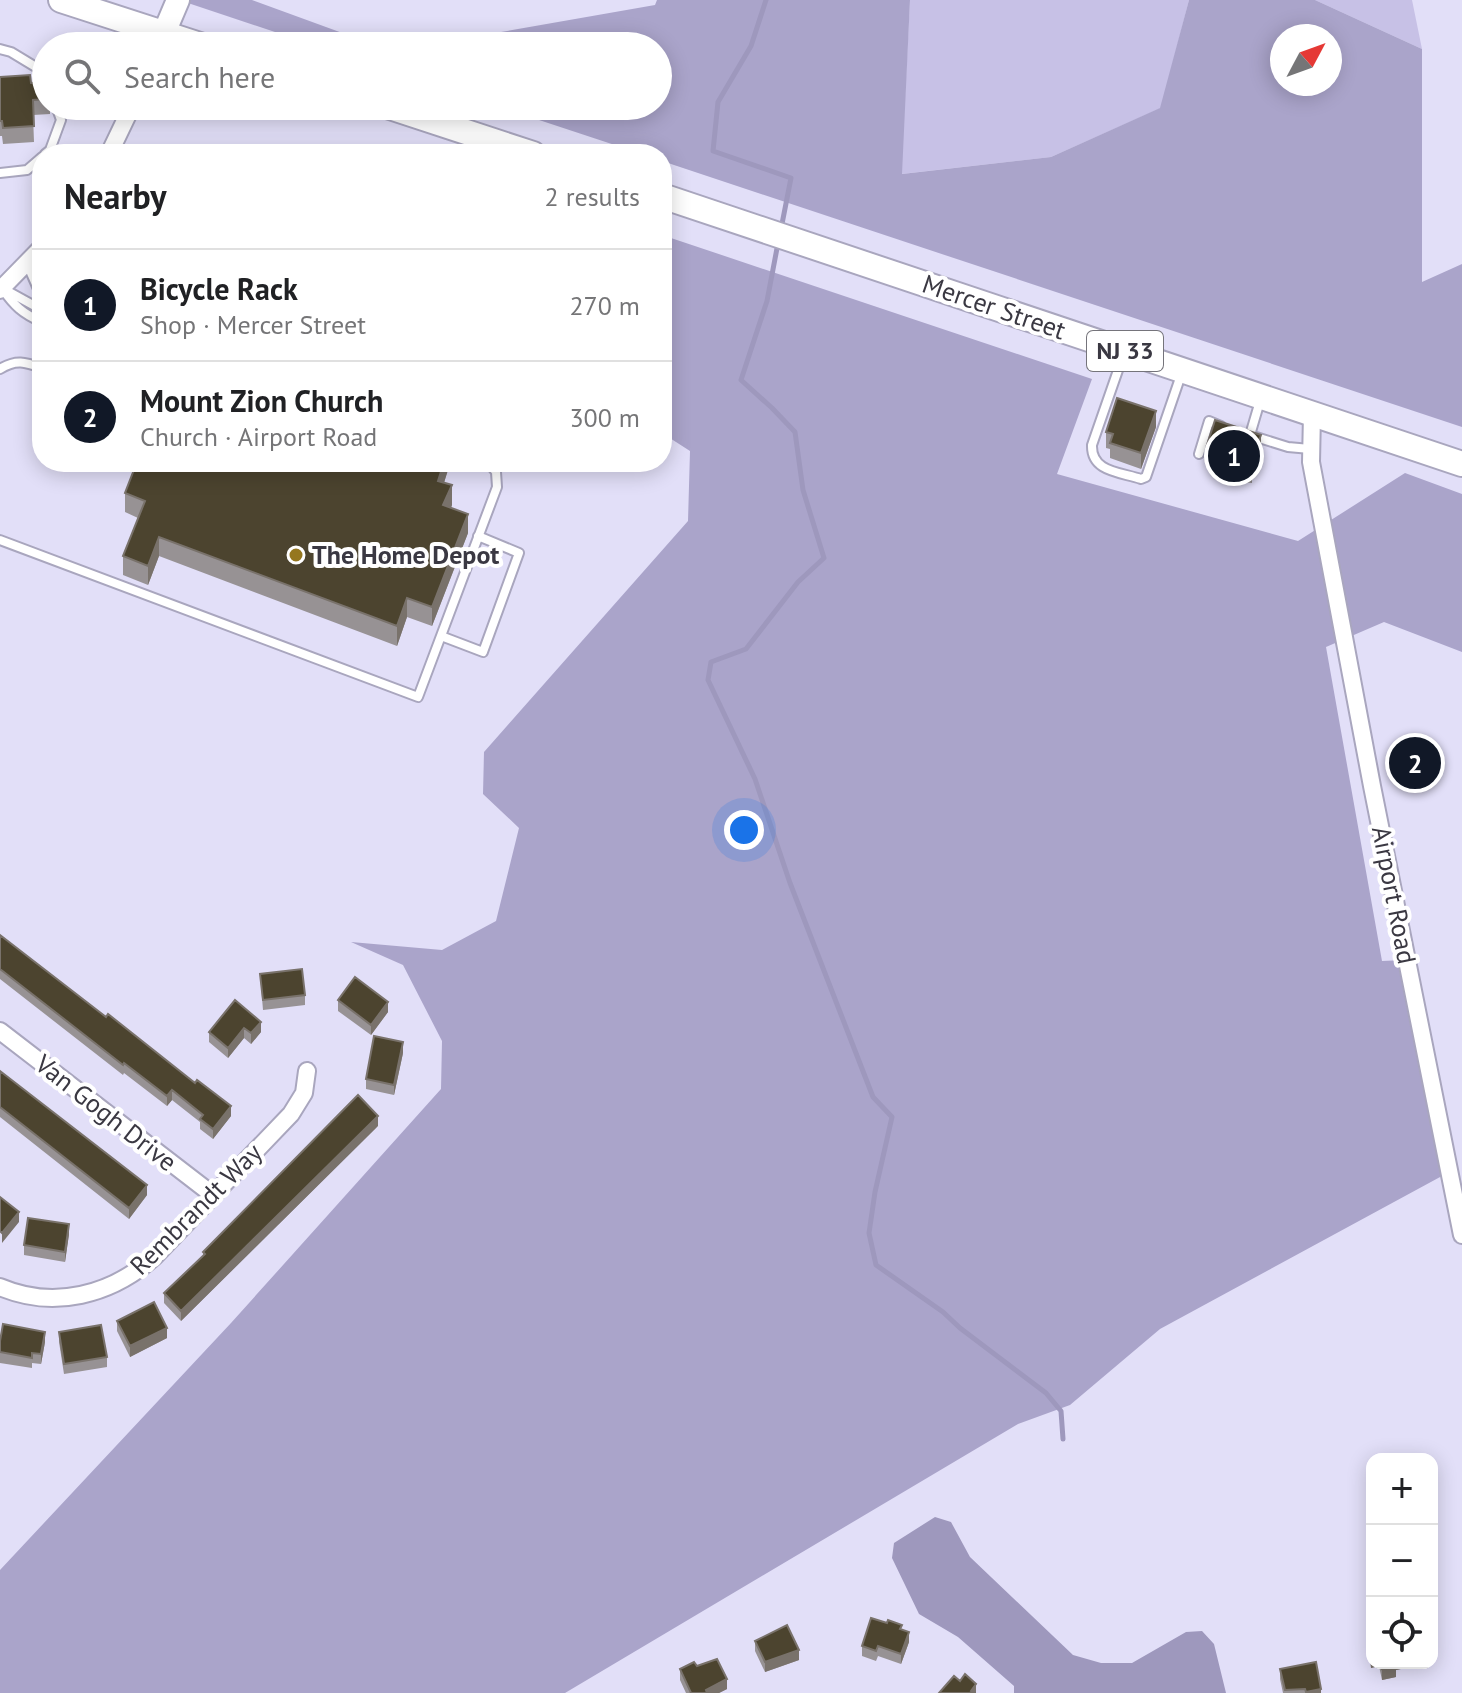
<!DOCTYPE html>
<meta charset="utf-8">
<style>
:root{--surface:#fff;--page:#f6f6f6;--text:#202124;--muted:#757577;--line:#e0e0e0;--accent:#111827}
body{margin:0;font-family:"PT Sans",sans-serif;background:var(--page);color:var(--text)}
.controls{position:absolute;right:24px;bottom:24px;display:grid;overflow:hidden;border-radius:16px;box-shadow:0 4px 20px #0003}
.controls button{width:72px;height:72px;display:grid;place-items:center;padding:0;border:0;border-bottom:2px solid var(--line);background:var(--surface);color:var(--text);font:40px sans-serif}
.compass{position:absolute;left:1270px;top:24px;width:72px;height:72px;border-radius:50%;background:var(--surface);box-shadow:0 4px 20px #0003;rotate:49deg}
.you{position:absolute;left:744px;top:830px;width:28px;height:28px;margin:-20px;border:6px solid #fff;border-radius:50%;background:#1a73e8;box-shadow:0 0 0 12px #1a73e833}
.badge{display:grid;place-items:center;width:52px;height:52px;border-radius:50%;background:var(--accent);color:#fff;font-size:26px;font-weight:700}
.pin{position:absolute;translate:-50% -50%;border:4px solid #fff;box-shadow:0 2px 8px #0006}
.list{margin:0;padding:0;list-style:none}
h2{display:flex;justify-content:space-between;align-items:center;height:104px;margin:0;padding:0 32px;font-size:34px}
h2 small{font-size:26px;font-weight:400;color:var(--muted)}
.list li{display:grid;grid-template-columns:52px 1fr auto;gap:24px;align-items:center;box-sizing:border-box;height:112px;padding:0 32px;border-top:2px solid var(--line)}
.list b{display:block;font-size:30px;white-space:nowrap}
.list p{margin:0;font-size:26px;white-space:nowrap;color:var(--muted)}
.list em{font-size:26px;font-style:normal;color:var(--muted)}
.icon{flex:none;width:44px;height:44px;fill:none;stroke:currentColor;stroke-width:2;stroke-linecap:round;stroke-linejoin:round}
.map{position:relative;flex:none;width:1462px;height:1693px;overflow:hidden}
.search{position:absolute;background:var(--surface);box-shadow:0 4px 20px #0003;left:32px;top:32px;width:640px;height:88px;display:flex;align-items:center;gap:20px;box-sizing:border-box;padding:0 28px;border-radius:44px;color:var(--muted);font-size:30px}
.panel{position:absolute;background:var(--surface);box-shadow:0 4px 20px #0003;left:32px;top:144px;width:640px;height:328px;border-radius:32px}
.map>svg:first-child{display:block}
</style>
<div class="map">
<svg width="1462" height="1693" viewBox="0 0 1462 1693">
<rect width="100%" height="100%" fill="#e2dff8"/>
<path fill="#c7c1e6" d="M910,0H1189L1161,108L1051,157L901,174Z
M1315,0H1412L1422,49Z"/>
<path fill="#aaa4ca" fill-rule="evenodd" d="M179,0H252L378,46H317Z
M657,0H910L902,174L1051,157L1160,108L1189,0H1315L1422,49V282L1462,264V427L662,161V154H642L497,106H658V46H491L495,33L655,5ZM1330,36V84H1282V36Z
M662,235L1092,379L1057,474L1298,541L1405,473L1462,494V652L1384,622L1326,647L1382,961L1405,960L1453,1170L1160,1329L1070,1405L1018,1424L565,1693H0V1570L231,1323L441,1089L442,1041L403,965L351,942L442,950L496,921L519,828L483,794L484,752L688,521L690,451L662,433Z"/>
<path fill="#9e98bd" d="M935,1517L951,1522L970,1557L1073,1655L1101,1663H1132L1186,1632L1202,1631L1214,1644L1226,1693H1014V1686L958,1637L919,1614L892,1558L894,1543Z"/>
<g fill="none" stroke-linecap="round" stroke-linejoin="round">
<path stroke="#9e98bd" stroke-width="5" d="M766,0L751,46L718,102L713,151L791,178L781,229
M778,243L767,301L741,380L772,408L795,432L803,490L824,558L798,582L746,649L711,662L708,680L755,779L790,883L873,1097L892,1117L875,1192L869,1233L876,1265L943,1312L960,1328L1046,1393L1061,1411L1063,1439"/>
<defs>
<path id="lane" d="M0,49L11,52L44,72L46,77
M45,154L50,150L61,120L56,106
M0,173L27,170L42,157
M27,264L42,298
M42,310L2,288C13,305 23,314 42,322
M1124,353L1092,445C1091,472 1120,472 1141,479L1146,477L1181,375
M0,369C16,359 25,362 42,368
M1250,435L1260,401
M1253,436L1288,447L1310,449
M1199,454L1209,421L1221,426
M0,540L418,697L497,487L496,472L488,462
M441,636L483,652L519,553L478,536"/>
<path id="street" d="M109,154L132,106
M0,290L42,247
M1312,414L1311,462L1372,786L1462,1235
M0,1031L213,1195
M0,1287C54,1310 111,1295 154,1257L291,1114L304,1093L307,1071"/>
<path id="secondary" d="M164,33L178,0"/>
<path id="primary" d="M61,0L203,46
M387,106L533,154
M662,196L1462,464"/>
</defs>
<use href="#lane" stroke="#a9a6be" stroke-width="12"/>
<use href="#street" stroke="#a9a6be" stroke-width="20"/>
<use href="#secondary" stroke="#a9a6be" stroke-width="26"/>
<use href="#primary" stroke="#a9a6be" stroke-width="28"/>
<use href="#lane" stroke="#fff" stroke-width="8"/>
<use href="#street" stroke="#fff" stroke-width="16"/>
<use href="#secondary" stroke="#fff" stroke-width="22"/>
<use href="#primary" stroke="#fff" stroke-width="24"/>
</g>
<path fill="#979294" d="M0,77L31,83L46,82V106H50V114L33,115L34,142L3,144L2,136H0Z
M1156,427L1141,469L1110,458V449L1106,448V432Z
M1207,445L1261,451L1252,475V483L1228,480V477L1210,472V461L1207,460Z
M450,462L444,483L452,505L451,508L468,533L432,626L407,617L397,646L159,556L148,585L123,575V556L138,518L125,512V493Z
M0,935L231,1116L213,1139L200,1129V1122L172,1100L167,1106L124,1073L123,1075L0,979Z
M260,974L305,995V1005L263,1010Z
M235,1000L261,1032L251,1044L244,1038L228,1058L209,1042V1032Z
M338,1000L388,1012L371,1035L338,1011Z
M403,1053L394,1095L366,1089V1079Z
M0,1071L147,1195L129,1219L0,1117Z
M378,1126L181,1321L164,1303V1293L203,1256V1252Z
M69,1234L65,1262L24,1255V1245Z
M117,1321L167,1338L130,1357L117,1331Z
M59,1332L107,1357V1367L64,1374L59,1342Z
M0,1341L45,1342L41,1364L32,1363V1368L0,1363Z
M902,1629L909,1642L901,1664L878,1656L876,1661L862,1656V1646Z
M755,1641L799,1660L765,1672L755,1651Z
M1372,1641V1663H1420V1665L1396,1670V1677L1382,1680L1379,1666L1371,1668L1368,1652V1642Z
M697,1666L727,1689L719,1693H686L680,1680V1669Z
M1280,1669L1321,1693H1283L1280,1679Z"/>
<path fill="#79726b" d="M1156,411V427L1141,469V453Z
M1261,435V451L1252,475V459Z
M444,462H450V464L438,501V481Z
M452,485V505L443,525V505Z
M468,514V533L432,626V607Z
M159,537V556L148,585V566Z
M407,598V617L397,646V626Z
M388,1002V1012L371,1035V1025Z
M261,1022V1032L251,1044V1033Z
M244,1028V1038L228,1058V1048Z
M403,1042V1053L394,1095V1085Z
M172,1090V1100L167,1106V1096Z
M231,1106V1116L213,1139V1129Z
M378,1116V1126L181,1321V1311Z
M147,1185V1195L129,1219V1208Z
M19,1212V1222L2,1243V1233Z
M69,1224V1234L65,1262V1252Z
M167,1328V1338L130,1357V1346Z
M45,1332V1342L41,1364V1354Z
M909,1632V1642L901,1664V1654Z
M799,1650V1660L765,1672V1662Z
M1371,1658L1372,1663H1379V1666L1371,1668Z
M1395,1663H1420V1665L1396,1670V1677L1382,1680V1669Z
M727,1679V1689L719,1693H706V1690Z
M976,1684V1693H971V1691Z
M1321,1689V1693H1306V1692Z"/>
<path fill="#4c442f" stroke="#79726b" stroke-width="2" d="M30,75L31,83L46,82V99L33,100L34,126L3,128L2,121H0V77Z
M1117,398L1156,411L1141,453L1110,443L1113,434L1106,432Z
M1215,420L1261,435L1252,459V467L1228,464V462L1210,456L1213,447L1207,445Z
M137,462H444L438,481L452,485L443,505L468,514L432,607L407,598L397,626L159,537L148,566L123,556L145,501L125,493Z
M0,935L106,1017L108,1014L195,1083L197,1080L231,1106L213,1129L200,1119L203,1115L172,1090L167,1096L124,1063L123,1065L0,969Z
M302,969L305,995L263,1000L260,974Z
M355,977L388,1002L371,1025L338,1000Z
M235,1000L261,1022L251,1033L244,1028L228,1048L209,1032Z
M374,1036L403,1042L394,1085L366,1079Z
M0,1071L147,1185L129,1208L0,1107Z
M358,1095L378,1116L181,1311L164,1293L205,1254L203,1252Z
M0,1197L19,1212L2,1233L0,1231Z
M28,1218L69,1224L65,1252L24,1245Z
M154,1302L167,1328L130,1346L117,1321Z
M3,1324L45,1332L41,1354L32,1353V1358L0,1352V1341Z
M101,1325L107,1357L64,1364L59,1332Z
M871,1618L887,1623L888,1620L902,1625L900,1629L909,1632L901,1654L878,1646L876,1651L862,1646Z
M787,1625L799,1650L765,1662L755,1641Z
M1372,1641V1658H1371L1368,1642Z
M717,1659L727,1679L706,1690L707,1693H691L680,1669L694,1662L697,1666Z
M1316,1662L1321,1689L1306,1692L1305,1689L1285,1690L1280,1669Z
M1380,1663H1396V1666L1382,1669Z
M965,1674L976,1684L971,1691L974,1693H939L954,1676L960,1681Z"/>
<circle fill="#95771f" stroke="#fff" stroke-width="3" cx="296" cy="555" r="8"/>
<g text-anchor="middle" stroke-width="8" stroke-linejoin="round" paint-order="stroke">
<rect fill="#fff" stroke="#75747b" stroke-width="2" x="1087" y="331" width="76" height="40" rx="6"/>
<g font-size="24" font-weight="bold" fill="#3a3842">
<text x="1125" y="359">NJ 33</text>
</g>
<g font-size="26" fill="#3a3842" stroke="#fff">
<text transform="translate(994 307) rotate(19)" y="9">Mercer Street</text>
<text transform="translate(1394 895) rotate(79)" y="9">Airport Road</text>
<text transform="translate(106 1113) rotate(38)" y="9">Van Gogh Drive</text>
<text transform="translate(196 1209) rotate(-45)" y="9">Rembrandt Way</text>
</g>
<g font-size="26" font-weight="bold" fill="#3a3842" stroke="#fff" text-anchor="start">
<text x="312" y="564">The Home Depot</text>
</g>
</g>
</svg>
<div class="controls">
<button>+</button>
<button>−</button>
<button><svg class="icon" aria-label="locate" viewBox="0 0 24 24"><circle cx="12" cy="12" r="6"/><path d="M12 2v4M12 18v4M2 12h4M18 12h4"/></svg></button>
</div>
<svg class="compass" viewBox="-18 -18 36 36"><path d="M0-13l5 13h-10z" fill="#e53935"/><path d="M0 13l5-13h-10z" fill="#757577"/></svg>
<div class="you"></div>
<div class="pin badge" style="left:1234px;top:456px">1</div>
<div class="pin badge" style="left:1415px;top:763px">2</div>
<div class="search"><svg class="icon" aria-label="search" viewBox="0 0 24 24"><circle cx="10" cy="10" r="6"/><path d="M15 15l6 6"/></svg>Search here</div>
<section class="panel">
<h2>Nearby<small>2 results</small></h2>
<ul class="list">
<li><span class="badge">1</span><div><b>Bicycle Rack</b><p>Shop · Mercer Street</p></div><em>270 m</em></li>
<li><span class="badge">2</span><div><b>Mount Zion Church</b><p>Church · Airport Road</p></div><em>300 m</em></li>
</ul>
</section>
</div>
